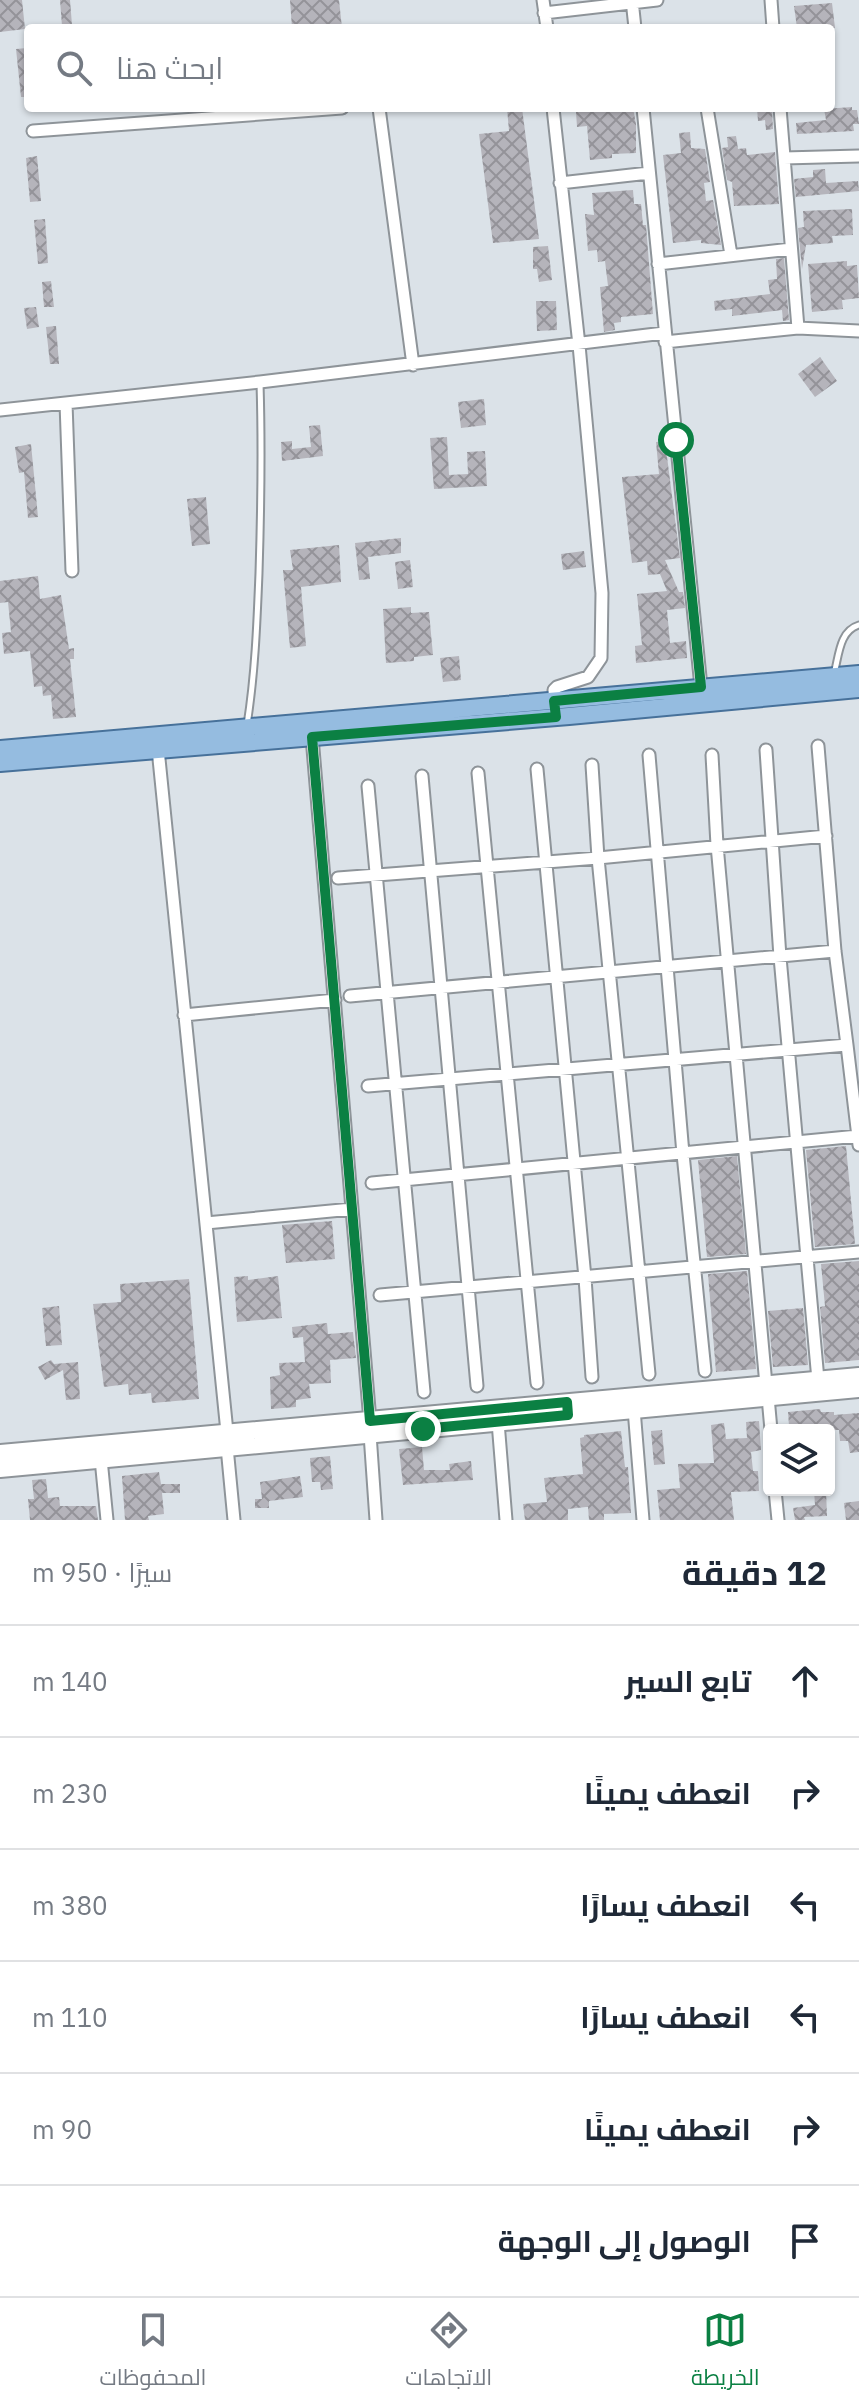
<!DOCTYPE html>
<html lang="ar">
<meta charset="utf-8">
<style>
:root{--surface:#fff;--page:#f2f2f3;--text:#1f2937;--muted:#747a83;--line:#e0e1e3;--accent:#0b8043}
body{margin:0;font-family:"IBM Plex Sans",Cairo,sans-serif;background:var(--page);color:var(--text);direction:rtl}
.controls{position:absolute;right:24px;bottom:24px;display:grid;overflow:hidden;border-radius:8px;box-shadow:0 2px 6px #0004}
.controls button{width:72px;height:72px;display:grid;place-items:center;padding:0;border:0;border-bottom:2px solid var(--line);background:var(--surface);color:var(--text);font:40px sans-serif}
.stop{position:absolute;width:24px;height:24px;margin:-18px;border:6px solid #0b8043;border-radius:50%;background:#fff}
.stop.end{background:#0b8043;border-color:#fff;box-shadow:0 2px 8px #0008}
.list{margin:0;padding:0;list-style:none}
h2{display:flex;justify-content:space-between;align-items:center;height:104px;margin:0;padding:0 32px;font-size:34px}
h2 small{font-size:26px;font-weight:400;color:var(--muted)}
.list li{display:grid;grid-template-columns:52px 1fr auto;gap:24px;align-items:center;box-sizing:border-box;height:112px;padding:0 32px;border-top:2px solid var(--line)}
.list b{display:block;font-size:30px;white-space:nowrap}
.list em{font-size:26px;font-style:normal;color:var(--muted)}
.icon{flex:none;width:44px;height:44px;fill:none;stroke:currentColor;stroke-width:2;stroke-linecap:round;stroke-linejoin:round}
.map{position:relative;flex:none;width:859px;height:1520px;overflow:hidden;direction:ltr}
.search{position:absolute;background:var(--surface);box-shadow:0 2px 6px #0004;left:24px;right:24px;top:24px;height:88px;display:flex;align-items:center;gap:20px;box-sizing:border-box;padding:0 28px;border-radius:8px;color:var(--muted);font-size:30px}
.sheet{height:776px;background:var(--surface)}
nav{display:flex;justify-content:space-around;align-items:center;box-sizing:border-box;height:112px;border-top:2px solid var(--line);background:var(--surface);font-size:22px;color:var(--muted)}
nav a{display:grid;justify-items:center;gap:4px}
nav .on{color:var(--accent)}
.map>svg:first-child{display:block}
</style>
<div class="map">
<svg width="859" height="1520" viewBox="0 0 859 1520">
<defs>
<pattern id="building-cross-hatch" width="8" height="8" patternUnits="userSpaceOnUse" patternTransform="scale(2)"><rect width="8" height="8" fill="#b5b4bb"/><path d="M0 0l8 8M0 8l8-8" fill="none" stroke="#949399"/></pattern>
</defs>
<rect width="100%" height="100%" fill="#dbe2e8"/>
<path fill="url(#building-cross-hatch)" d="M0,0H22L25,29L0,32Z
M60,0H70L72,25L62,26Z
M290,0H339L342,28H292Z
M832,3L835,28H797L794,6Z
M27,48L28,97H21L16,49Z
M852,107V110H857L859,124H853L854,131L797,134L796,123L826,120L824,109Z
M507,108H522L539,239L493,243L479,134L509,131Z
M585,108H633L636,124V153L612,154V158L590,160L587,126L577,127L576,112H585Z
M757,108H772L773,129L766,130L765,120L758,121Z
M690,132L691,148L705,149L710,182L704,183L706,201L713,200L721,245L701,243V240L673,243L663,155L681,153L679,133Z
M736,136L738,149L746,148L747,155L775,152L779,204L734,206L732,182L727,180L722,148L728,147L727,137Z
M37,156L41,201L30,202L26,158Z
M825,169L826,183L858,181L859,191L796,197V200L794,179L813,177V170Z
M633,190L634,204H641L643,225H646L653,314L621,317V322L614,323L615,330L604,332L600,287L608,286L605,261L598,262L597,250L588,251L585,214L594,215L592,193Z
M852,209L853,235L832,236L833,243L806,245L802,269L798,228L804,227L803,211Z
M45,219L48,263L38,264L34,220Z
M548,246L552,280L539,282L537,269H533V247Z
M784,258L789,320L783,321L782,310L732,316V309L715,311L714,301L770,294L768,280L777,279L776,259Z
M847,261V266L857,265L859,298L842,300L843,309L812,312L808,264Z
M51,281L54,307H44L42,282Z
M536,301H556L557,330L537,331Z
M36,307L39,327L27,329L24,308Z
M56,326L59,364H50L46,327Z
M820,357L837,381L815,397L798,374Z
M484,399L486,425L461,428L458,402Z
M320,425L323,456L282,461L281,442L292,441V449L311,447L309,426Z
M447,437L449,475L468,474L467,452L485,451L487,486L434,489L430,438Z
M665,441L680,558L665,560L679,592H683L685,608L667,610L670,643L686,641L687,658L636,663L635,646L642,645L637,594L667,591L660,574L648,575L647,561L632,563L622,477L659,474L656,442Z
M31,444L38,517L28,518L24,472L19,473L15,447Z
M206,497L210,544L192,546L187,499Z
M401,538V553L368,557L370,579L359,580L355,543Z
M339,545L341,582L301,587L306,646L290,648L283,570H293L290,550Z
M584,551L586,567L563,570L561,554Z
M410,560L413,587L398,589L395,562Z
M38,576L40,599L61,595L69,649L74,648V659H70L76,717L53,719L51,695L43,696L42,686L34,687L30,651L4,654L2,633L11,632L8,602L0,603V581Z
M411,607V613L429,612L433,655L414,657V661L386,663L383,609Z
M459,656L461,680L443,682L440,658Z
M846,1146L855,1244L815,1247L806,1150Z
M737,1156L746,1254L707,1257L698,1160Z
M332,1221L335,1259L286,1263L282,1225Z
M859,1261V1360L825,1363L820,1307L825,1306L821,1264Z
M747,1271L756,1369L716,1372L708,1274Z
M248,1276V1280L278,1276L282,1318L237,1322L234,1277Z
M189,1279L199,1399L152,1403L151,1393L129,1395L128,1384L104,1387L93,1304L121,1302L120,1284Z
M59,1306L62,1345L46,1346L42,1308Z
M803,1308L808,1365L773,1367L768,1311Z
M327,1323L328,1334L353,1332L356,1358L330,1360L331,1383L309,1384L311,1398L296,1400V1407L271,1409L270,1377L280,1375L279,1363L305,1362L303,1337L293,1338L292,1327Z
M51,1360L54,1364L78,1362L80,1399L66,1400L63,1370L45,1380L38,1367Z
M820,1409L821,1412H834V1415L859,1413V1452L850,1453L848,1441H840L839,1430H812L811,1424L789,1426L788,1412Z
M759,1421L761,1450L751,1452L753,1471H758L759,1491L731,1492L734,1520H660L657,1490L680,1488L678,1464L714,1463L711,1425L724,1423L726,1439L747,1438L746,1422Z
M662,1430L665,1464L654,1465L651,1431Z
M621,1431L625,1467H628L631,1513L604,1514V1520H589L588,1507H586L568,1509V1520H525L523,1504L547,1502L544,1478L583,1474L580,1438L584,1437V1435Z
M422,1447L424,1470H450L449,1464L471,1461L473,1480L403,1485L399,1449Z
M330,1456L333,1489L321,1490L320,1482H312L310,1458Z
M159,1472L161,1484H180V1493H162L164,1514L148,1516L149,1520H125L122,1476Z
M300,1476L303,1497L269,1501V1508H255V1499H262L260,1482Z
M46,1479L48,1498L59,1497L60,1506H96L98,1520H30L28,1499H34L32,1480Z
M814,1490H826L827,1516L804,1517L805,1520H795L793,1508L815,1505Z
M859,1501V1520H846L844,1503Z"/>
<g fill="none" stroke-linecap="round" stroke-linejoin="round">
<defs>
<path id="lane" d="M834,674C839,656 839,631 859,625
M247,725C255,674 257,624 259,573C261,509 262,447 260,383"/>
<path id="street" d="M543,0L547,28
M632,0L635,28
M771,0L773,28
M544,13L657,0
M379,108L413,365
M553,108L579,345L602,593L601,658L588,677L557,687L554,690L555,705
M643,108L701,687
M707,108L731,255
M780,108L798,328
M33,131L342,108
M784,158L859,156
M560,183L649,173
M658,264L791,249
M665,342L798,328L859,331
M66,403L72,571
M0,410L260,382L664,333
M312,737L370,1421
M818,746L835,951L847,1045
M158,749L227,1432
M766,750L780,957L818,1380
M649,755L683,1154L705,1371
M712,755L717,845L766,1385
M592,765L598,858L649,1374
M537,769L585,1278L592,1377
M478,773L537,1383
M422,776L477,1386
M368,786L424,1392
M338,878L598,858L826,836
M350,996L835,951
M184,1015L335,1000
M368,1086L847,1045L859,1145
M372,1183L858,1136
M206,1223L352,1209
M380,1295L859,1252
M768,1397L771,1430
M634,1409L643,1520
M498,1422L506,1520
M370,1434L376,1520
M227,1447L234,1520
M101,1459L107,1520
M775,1490L778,1520"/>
<path id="secondary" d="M0,1453L859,1376
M0,1469L859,1389"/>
<path id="primary" d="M0,749L859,674
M0,763L569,716L859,689"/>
</defs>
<use href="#lane" stroke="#8e9499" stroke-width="9"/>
<use href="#street" stroke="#8e9499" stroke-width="15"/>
<use href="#secondary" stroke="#8e9499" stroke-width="20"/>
<use href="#primary" stroke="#47719a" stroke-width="20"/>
<use href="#lane" stroke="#fff" stroke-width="5"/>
<use href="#street" stroke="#fff" stroke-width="11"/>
<use href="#secondary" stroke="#fff" stroke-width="16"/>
<use href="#primary" stroke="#95bce0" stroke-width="16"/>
</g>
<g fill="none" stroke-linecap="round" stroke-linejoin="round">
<path stroke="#0b8043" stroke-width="10" d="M423,1429L568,1415L567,1402L370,1421L312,737L556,717L554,701L701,687L676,440"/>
</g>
</svg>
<div class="controls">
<button><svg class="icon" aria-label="layers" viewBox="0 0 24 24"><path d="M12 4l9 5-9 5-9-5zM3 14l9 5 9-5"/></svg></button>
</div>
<div class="stop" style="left:676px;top:440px"></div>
<div class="stop end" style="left:423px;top:1429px"></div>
<div class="search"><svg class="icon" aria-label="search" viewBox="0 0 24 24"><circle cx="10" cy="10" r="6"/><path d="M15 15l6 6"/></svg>ابحث هنا</div>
</div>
<section class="sheet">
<h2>12 دقيقة<small>سيرًا · 950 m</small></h2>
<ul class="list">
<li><svg class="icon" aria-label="ahead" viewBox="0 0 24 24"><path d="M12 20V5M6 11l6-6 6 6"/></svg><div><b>تابع السير</b></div><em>140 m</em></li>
<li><svg class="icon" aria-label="right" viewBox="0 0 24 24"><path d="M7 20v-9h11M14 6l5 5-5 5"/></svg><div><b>انعطف يمينًا</b></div><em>230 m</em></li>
<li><svg class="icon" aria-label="left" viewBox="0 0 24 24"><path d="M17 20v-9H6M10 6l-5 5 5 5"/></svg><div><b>انعطف يسارًا</b></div><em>380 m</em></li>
<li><svg class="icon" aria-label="left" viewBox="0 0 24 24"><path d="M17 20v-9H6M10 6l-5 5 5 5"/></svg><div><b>انعطف يسارًا</b></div><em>110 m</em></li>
<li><svg class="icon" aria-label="right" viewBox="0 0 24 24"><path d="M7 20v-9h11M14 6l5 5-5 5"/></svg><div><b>انعطف يمينًا</b></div><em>90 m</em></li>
<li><svg class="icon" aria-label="arrive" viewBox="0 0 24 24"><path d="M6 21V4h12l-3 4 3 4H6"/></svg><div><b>الوصول إلى الوجهة</b></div></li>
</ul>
</section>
<nav>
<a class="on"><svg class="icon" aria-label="map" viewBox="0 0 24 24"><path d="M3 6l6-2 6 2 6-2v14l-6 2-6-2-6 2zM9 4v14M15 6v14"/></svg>الخريطة</a>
<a><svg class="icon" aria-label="directions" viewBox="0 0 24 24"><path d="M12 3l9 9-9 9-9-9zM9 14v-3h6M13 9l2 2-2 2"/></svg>الاتجاهات</a>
<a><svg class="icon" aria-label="saved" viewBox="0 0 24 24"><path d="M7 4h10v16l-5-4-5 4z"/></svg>المحفوظات</a>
</nav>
